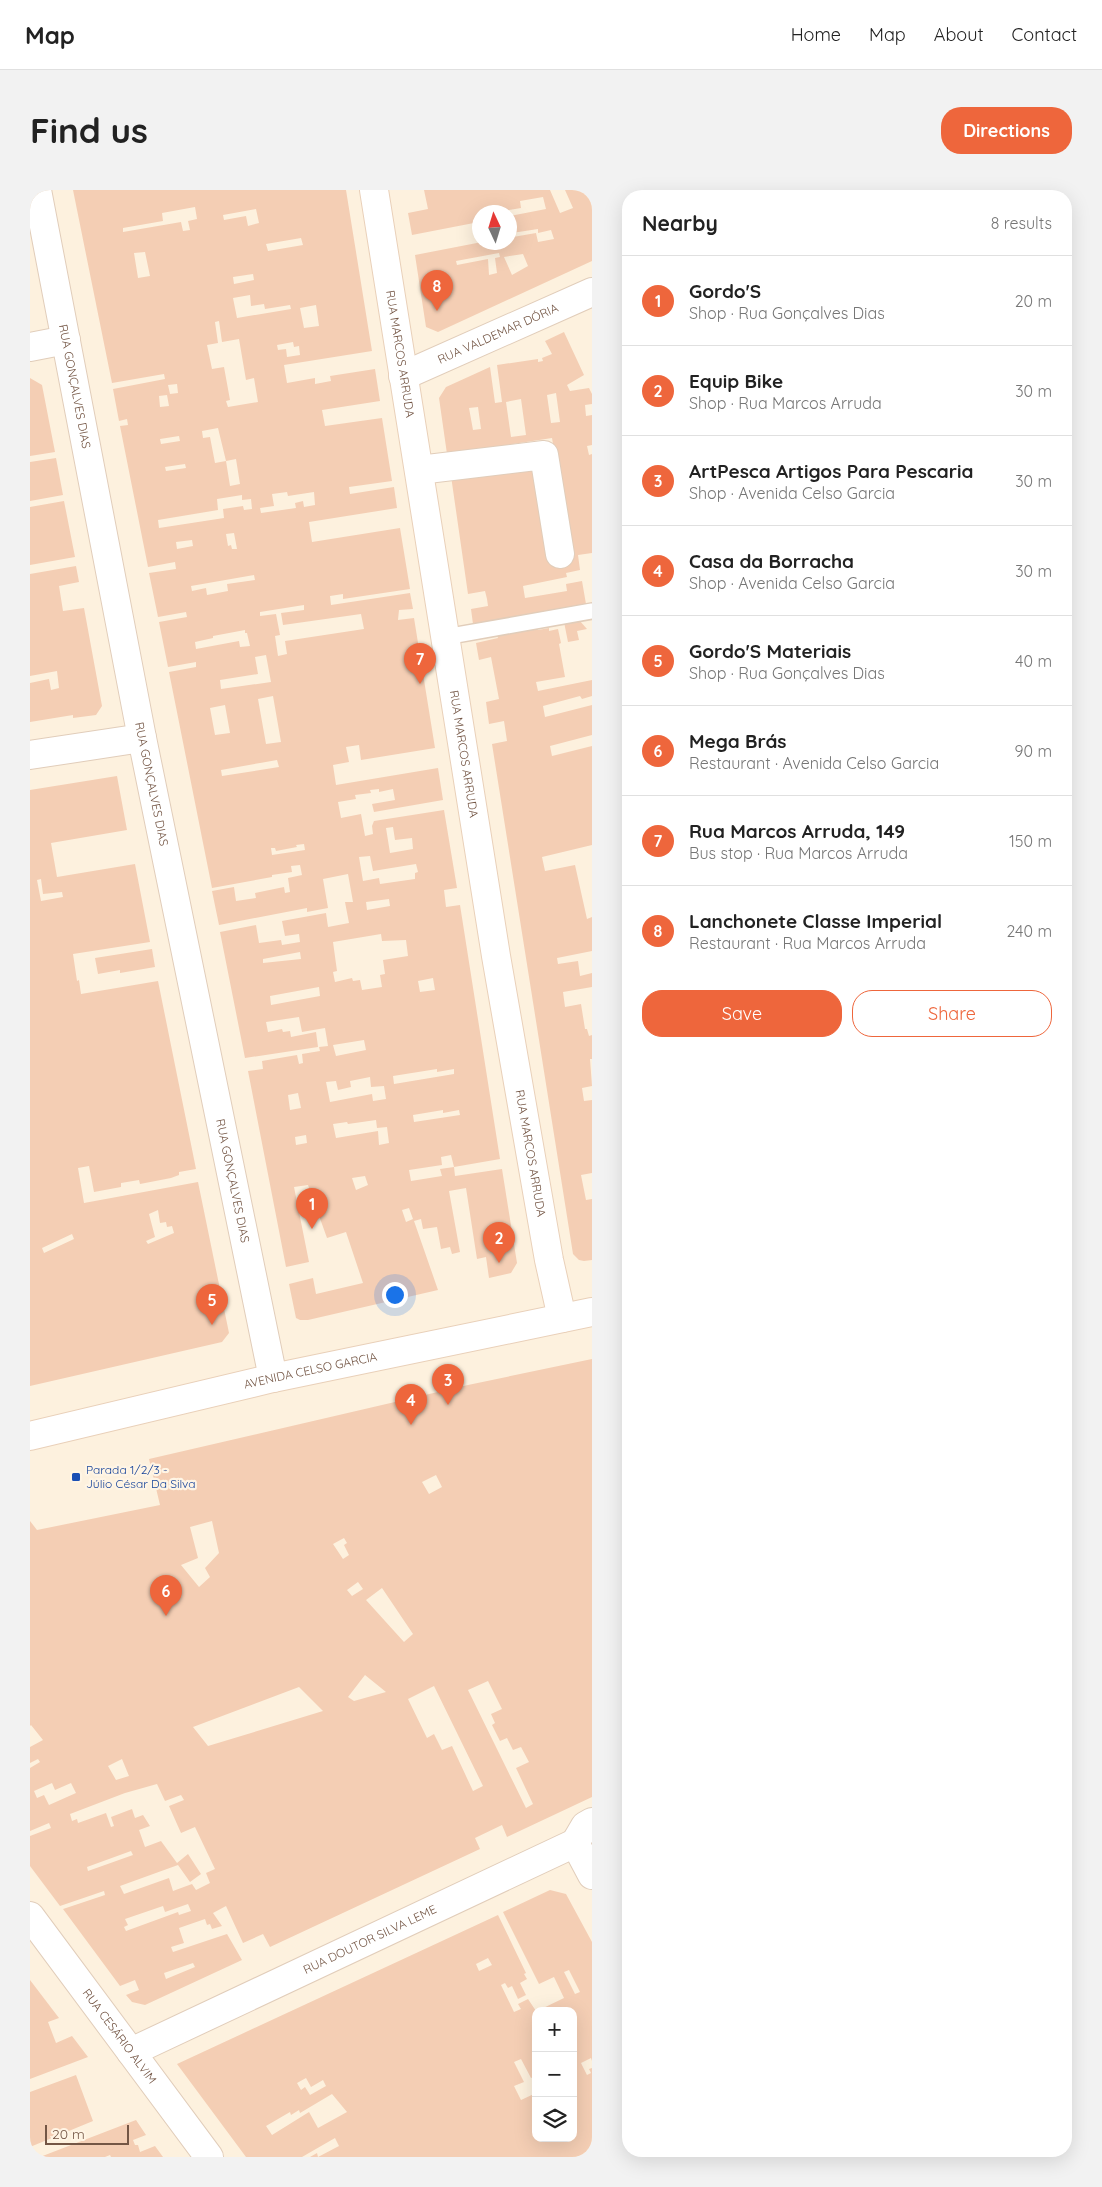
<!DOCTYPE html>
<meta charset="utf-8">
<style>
:root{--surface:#fff;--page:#f2f2f2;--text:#222;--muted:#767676;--line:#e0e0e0;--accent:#ee663c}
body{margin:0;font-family:Quicksand,sans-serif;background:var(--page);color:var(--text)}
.controls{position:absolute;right:15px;bottom:15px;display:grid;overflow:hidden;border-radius:10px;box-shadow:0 5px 20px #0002}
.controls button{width:45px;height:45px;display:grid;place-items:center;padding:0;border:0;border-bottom:1px solid var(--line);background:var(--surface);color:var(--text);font:25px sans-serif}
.compass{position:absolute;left:442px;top:15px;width:45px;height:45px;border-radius:50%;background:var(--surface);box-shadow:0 5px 20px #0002;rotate:356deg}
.scale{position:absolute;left:15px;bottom:12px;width:84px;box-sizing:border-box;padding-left:5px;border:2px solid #745645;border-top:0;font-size:14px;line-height:18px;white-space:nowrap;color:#745645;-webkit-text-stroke:4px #fff5e5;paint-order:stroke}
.you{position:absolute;left:364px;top:1104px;width:18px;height:18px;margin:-12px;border:4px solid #fff;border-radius:50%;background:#1a73e8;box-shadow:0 0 0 8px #1a73e833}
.badge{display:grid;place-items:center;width:32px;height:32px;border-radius:50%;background:var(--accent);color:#fff;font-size:16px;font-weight:700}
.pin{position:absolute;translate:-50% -41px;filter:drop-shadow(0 1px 2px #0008)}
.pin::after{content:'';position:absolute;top:26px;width:18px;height:15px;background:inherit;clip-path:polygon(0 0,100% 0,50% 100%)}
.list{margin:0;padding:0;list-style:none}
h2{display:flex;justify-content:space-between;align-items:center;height:65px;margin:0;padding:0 20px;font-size:21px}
h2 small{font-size:16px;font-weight:400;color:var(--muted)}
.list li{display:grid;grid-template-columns:32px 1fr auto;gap:15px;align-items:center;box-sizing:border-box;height:90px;padding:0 20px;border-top:1px solid var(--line)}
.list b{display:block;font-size:19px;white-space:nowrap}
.list p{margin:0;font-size:16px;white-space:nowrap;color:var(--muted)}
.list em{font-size:16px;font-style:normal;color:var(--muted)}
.actions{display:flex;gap:10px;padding:15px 20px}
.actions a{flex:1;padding:11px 0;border:1px solid var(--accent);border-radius:20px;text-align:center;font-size:18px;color:var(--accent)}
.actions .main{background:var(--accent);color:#fff}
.icon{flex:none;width:28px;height:28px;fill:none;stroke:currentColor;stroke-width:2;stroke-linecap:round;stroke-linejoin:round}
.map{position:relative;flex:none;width:562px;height:1967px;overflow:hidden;border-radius:20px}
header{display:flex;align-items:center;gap:30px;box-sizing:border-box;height:70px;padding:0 25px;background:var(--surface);border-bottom:1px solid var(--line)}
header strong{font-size:24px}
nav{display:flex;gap:28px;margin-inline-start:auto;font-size:18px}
.intro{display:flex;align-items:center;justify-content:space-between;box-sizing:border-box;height:120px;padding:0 30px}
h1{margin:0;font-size:35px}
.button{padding:12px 22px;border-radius:20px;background:var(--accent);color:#fff;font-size:18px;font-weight:700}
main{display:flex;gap:30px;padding:0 30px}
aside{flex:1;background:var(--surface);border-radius:20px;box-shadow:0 5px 20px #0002}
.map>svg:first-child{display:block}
</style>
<header>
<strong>Map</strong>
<nav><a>Home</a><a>Map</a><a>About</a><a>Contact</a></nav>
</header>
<div class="intro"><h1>Find us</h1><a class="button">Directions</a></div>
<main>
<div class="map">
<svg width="562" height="1967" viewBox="0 0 562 1967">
<rect width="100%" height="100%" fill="#fdf1de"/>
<path fill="#f4ceb4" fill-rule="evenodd" d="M43,0H316L342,161L254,175L257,193L285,188V194L301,191L300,186L345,179L350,211L292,220L295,236L352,228L362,291L319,297L320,304L364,297L367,318L279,332L282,352L370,338L380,399L313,409V404L300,406L301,415L380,403L383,419L369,420L368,430L384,428L405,558L331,570L329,555L316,557L319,572L303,575L306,595L408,578L413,610L344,622L342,614L365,610L363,599L349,602V599L340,600L341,603L325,605L326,609L308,612L311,628L331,624L335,646L343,644L342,636L344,631L414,620L427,698L414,700L416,717L430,715L470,969L424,977L425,986L472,979L487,1073L481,1083L459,1088L456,1067L447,1069L436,998L419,1001L430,1062L422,1064L420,1057L411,1059L407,1037L393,1039L391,1029L384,1031L408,1100L278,1130H270L266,1128L259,1094L283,1088L286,1104L333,1093L316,1042L297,1048L278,995L264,997L279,1072L256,1077L218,881L233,879L232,871L267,865L269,874L273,873L272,864L290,861L289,857L298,856L295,838L272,842L269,827L236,832L238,842L252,839L253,842L260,841L261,847L286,842L288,857L215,868L190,742L226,735L229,753L251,750L252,755L270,752L269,744L255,746L252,731L296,723L298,737L319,733L315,712H323L318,684L293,689L298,718L277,722V718L189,735L182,701L204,697L206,711L226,708L225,703L254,697L255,703L260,702L258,688L272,685L270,675L261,676L262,682L242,685V687L182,698L139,482L166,477V472L138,477L129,432L157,427L156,422L128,427L119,383L146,379L145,372L118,377L90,236L98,235L97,229L89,231L83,199L135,189L134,184L82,193ZM165,17L167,29L158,31L160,40L153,41L151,32L93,42V38L133,31L132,23ZM226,19L229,33L218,36L216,26L194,30L193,25ZM271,48L273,55L238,61L236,54ZM115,62L120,86L108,88L104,63ZM223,84L224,90L204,94L203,87ZM220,105L221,116L234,114L235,119L260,115L261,119L207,128L203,108ZM286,115L289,136L274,138L270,118ZM189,131L192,152L209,149L216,190L224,188L228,212L198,217L196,211L200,210L194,177L182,179L177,155L188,153L185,132ZM263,152L264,157L269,156L270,165L257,167L256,159L248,160L247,155ZM147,194L148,203L140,204L138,195ZM137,205L139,216L130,217L129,206ZM188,238L196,271L206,269L210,294L200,296L196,271L185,273L180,247L173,248L172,241ZM149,246L150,251L131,254L130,249ZM155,274L156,278L136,281L135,277ZM257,302L258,306L284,302L285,315L274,317L273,311L265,313L266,318L231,323L230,318L244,316L242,304ZM212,305V310L221,309L222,319L214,320L213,316L193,319L194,328L129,338L128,330L188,320L187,309ZM204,343L207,359H202L201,355L198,356L196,344ZM162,350L163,356L147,359L146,352ZM224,385L225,390L197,394L198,401L177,405L176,398L162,401L161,396ZM274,415V420L251,423L253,435L331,424L334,439L255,451L257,464L248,466L245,446L250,445L246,424L230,426V422ZM215,440V443H217L220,456L210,457L209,451L166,459L165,452L183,448V446ZM236,465L241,492L191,499L190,490L228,484L225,467ZM243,506L251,552L236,554L228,509ZM195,515L200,543L185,545L180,518ZM247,570L249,577L192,586L191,580ZM363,637L365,650L382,648L383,659L360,663L356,638ZM274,654L275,660L242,665L241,658H245L246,661L267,657L266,655ZM340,666L343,681L386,674L388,682L385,683V689L350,694L349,688L333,691L329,667ZM359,709L360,716L337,720L336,712ZM351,744L352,751L376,750L378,766L353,770L355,784L350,785L352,797L332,800L330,790L323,791L322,788L305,792L303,782L307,781L303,752ZM270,762L271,769L233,773V769ZM403,788L405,800L390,802L388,791ZM289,797L290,806L241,815L240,806ZM334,850L336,860L306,866L303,855ZM407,879V882L424,879V884L364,894L363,886ZM340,887L341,897L354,896L356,909L343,911L342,904L300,912L296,892L306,891L308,900L321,897L320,891ZM268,903L271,918L260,920L258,905ZM413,920V923L429,920L430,925L384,932L383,925ZM346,930L347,938L357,937L359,953L349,955L348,941L306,948L303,934L317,932L318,934ZM276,945L277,953L266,955L265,947ZM421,965L424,977L410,979L412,986L381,991L379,980L412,975L411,967ZM335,986L338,995L326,1000L322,988ZM379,1018L383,1029L376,1032L372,1020Z
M394,0H520L530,23L543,18L535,0H562V71L408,142L396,137L385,65L452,52H480V26L516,19L513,7L490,11L491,18L479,20V22H449V32L382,45L378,23L398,19ZM508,39V43L521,40L524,49L508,52L506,43L483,47L482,43ZM469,63L470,67L465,68L467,83L459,85L458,69L427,75L426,71ZM493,64L498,76L482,85L474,67Z
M534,142L554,185L537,195L540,201L559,198L562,204V214L555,215L556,226L562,225V255L557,256L559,265L562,264V363L548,365L550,380L536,383L537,387L493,396L495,408L537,401L536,394L552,391L556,414L443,434L441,419L458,416L457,409L455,401L438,404L420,279L501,268L542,367L522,248L417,264L409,208L416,197L460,177L465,213L472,212L467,175L508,169V172L513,171L512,168L522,164L515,151ZM526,203L530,232L521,233L517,205ZM491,209L496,245L481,247L476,212ZM448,217L451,239L443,240L439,218Z
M0,188L12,195L25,262L0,266Z
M26,268L33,305L0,311V272Z
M34,311L45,367L0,375V317Z
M46,376L49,392L29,396L33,421L54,418L72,516L66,525L43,528V525L0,532V493L19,489L21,500L29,498L27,481L0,486V384Z
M549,430L557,439L547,441L549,450L538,452L534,432Z
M507,438L508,440L519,438V441L528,439L531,453L529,454L535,487L506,492L508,501L562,490V506L552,509L550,506L513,516L515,527L562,515V545L520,556L522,566L562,556V655L512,667L515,681L545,675L557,729L562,727V761L527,768L528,774L548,771L550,786L562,783V797L533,802L535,817L551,814L555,839H557L559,846L562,845V869H560L562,896L552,898L554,911L562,910V983L551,985L556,1010L562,1009V1070L554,1071L549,1070L543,1064L462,554L477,551L474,531L459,534L456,512L469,509L461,467L449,470L446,453L468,448L467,445Z
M87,586L97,640L21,653L27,687L105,674L120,752L43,764L47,791L49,790L51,804L128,791L166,979L149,982V985L141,988L110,994L109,990L91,993V997L64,1002L59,976L48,978L54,1013L168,992L199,1143L192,1152L0,1196V600ZM11,689L13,704L32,702L33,707L11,711L7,690ZM128,1020L130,1033L136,1032L137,1037L142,1036L144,1043L118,1054L116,1051L125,1047L119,1024ZM42,1044L44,1049L14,1063L12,1058Z
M122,759L125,777L90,783V780L68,784L65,768Z
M562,1169V1607L477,1647L472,1635L445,1648L450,1659L240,1757L233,1744L213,1753L196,1716L183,1723L192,1736L182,1739L180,1734L177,1735L175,1729L149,1738L154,1753L141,1757L143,1762L197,1744L212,1770L115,1815L102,1812L96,1805L109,1800L105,1790L90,1796L33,1719L75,1705L74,1701L30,1716L0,1676V1646L21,1638L19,1633L0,1641V1578L10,1572L8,1569L0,1573V1557L13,1550L1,1535L0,1536V1331L7,1340L130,1315L119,1269L438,1195ZM406,1285L412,1297L399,1304L392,1292ZM182,1331L189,1363L175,1378L180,1387L169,1397L151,1375L168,1368L160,1337ZM314,1348L317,1353L314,1355L319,1365L313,1369L303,1354ZM328,1392L333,1399L322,1406L317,1400ZM352,1398L383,1444L374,1452L336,1410ZM335,1485L356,1502L324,1511L318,1507ZM458,1491L472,1519L461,1524L465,1533L462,1535L470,1551L477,1548L483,1560L491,1557L499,1572L486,1578L503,1614L496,1618L438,1500ZM404,1496L453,1596L443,1601L422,1556L412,1560L404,1544L397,1548L378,1509ZM269,1497L293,1521L178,1556L163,1537ZM92,1569L99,1586L86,1590L78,1576ZM22,1593L25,1600L41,1593L46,1603L19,1615L14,1605L7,1608L4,1601ZM127,1594L135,1611L151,1605L154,1610L139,1616L151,1643L165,1637L185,1679L176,1683L180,1693L166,1700L162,1694L143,1701L139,1688L94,1704L90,1696L148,1675L160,1692L171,1684L158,1664L147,1673L131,1651L115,1657L109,1640L120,1636L113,1625L105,1628L102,1619L81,1627L84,1636L81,1637L76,1623L48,1633L47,1629L42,1631L40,1624L95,1603ZM101,1661L103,1665L58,1681L57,1677ZM158,1714L161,1721L149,1725L148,1722L96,1741L94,1737L98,1735L95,1729L133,1716L135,1722ZM163,1773L165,1777L136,1789L134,1783Z
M520,1700L536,1704L562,1752V1871L561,1868L551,1873L557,1885L561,1883L559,1879L562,1878V1967H280L287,1963L288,1967L309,1956L305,1948L272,1967H216L147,1874L468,1725L496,1783L494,1784L497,1789L490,1793L496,1805L488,1809L482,1796L478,1798L475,1793L471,1795L484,1822L491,1819L488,1814L498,1809L506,1821V1890L504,1887L501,1888L491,1869L484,1872L494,1892L484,1896L491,1910L506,1903V1948H543V1867L547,1865L543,1857V1821H507L534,1808L524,1787L509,1794L473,1722ZM458,1768L462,1775L449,1781L446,1774ZM539,1780L550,1802L545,1804L534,1782ZM276,1888L281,1897L293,1890L296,1896L280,1905L275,1897L271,1900L267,1893ZM302,1904L317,1922L288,1938L279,1922L242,1945L236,1936L260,1922L261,1925L269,1920L270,1923Z
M0,1790L29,1828L18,1832L26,1853L42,1846L58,1867L0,1889Z
M46,1885L63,1931L0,1957V1902Z
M106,1930L116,1945L103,1950L105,1955H108L110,1962L125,1956L133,1967H81L80,1965L75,1967H10Z"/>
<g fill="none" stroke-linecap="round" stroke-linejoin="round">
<defs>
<path id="service" d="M415,447L562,421"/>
<g id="minor">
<path id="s1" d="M7,0L112,548L243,1188"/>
<path d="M0,157L36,150"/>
<path id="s2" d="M373,186L562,102"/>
<path d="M389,280L514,265L530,364"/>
<path d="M0,565L112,548"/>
<path d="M545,1653L555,1636L562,1632"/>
<path id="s3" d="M0,1726L179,1967"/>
<path id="s4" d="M101,1862L545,1653L562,1685"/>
</g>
<g id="secondary">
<path id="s5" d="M344,0L466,766L519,1070L532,1128"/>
<path id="s6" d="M0,1246L243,1188L562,1122"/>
</g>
</defs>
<use href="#service" stroke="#e1cdba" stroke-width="18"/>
<use href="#minor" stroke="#e1cdba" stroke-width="30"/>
<use href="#secondary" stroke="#e9d0b9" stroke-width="30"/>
<use href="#service" stroke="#fff" stroke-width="15"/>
<use href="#minor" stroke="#fff" stroke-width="28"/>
<use href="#secondary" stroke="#fff" stroke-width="28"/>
</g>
<rect fill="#1a4fb4" stroke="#fff5e5" stroke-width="2" x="41" y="1282" width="10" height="10" rx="2.5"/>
<g text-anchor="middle" stroke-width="4.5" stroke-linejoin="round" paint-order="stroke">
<g font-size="12" fill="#745645" stroke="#fff5e5">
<text dy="4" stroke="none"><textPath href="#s2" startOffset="104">RUA VALDEMAR DÓRIA</textPath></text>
<text dy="4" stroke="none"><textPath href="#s5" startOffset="166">RUA MARCOS ARRUDA</textPath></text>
<text dy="4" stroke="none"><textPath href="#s1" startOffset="200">RUA GONÇALVES DIAS</textPath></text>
<text dy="4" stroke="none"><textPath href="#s5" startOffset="571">RUA MARCOS ARRUDA</textPath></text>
<text dy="4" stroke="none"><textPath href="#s1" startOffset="605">RUA GONÇALVES DIAS</textPath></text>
<text dy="4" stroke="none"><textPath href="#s5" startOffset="976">RUA MARCOS ARRUDA</textPath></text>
<text dy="4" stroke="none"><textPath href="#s1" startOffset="1010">RUA GONÇALVES DIAS</textPath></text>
<text dy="4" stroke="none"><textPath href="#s6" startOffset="288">AVENIDA CELSO GARCIA</textPath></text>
<text dy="4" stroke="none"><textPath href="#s4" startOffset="264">RUA DOUTOR SILVA LEME</textPath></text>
<text dy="4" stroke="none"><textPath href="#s3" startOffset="150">RUA CESÁRIO ALVIM</textPath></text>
</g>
<g font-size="12" fill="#164399" stroke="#fff5e5" text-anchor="start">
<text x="56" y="1284">Parada 1/2/3 -<tspan x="56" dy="14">Júlio César Da Silva</tspan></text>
</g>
</g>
</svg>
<div class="controls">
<button>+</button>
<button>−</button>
<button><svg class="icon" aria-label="layers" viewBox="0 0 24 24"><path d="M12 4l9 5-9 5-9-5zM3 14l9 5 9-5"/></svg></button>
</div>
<svg class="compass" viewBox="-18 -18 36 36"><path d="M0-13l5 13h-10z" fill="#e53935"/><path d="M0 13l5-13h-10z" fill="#767676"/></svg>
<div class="scale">20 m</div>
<div class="you"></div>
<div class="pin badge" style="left:282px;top:1039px">1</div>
<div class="pin badge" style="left:469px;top:1073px">2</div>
<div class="pin badge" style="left:418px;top:1215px">3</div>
<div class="pin badge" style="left:381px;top:1235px">4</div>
<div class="pin badge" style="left:182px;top:1135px">5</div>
<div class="pin badge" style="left:136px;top:1426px">6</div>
<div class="pin badge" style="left:390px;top:494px">7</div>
<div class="pin badge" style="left:407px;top:121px">8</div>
</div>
<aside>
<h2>Nearby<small>8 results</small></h2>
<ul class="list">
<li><span class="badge">1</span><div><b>Gordo'S</b><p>Shop · Rua Gonçalves Dias</p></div><em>20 m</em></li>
<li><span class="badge">2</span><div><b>Equip Bike</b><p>Shop · Rua Marcos Arruda</p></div><em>30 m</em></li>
<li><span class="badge">3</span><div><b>ArtPesca Artigos Para Pescaria</b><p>Shop · Avenida Celso Garcia</p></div><em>30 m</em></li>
<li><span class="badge">4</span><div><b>Casa da Borracha</b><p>Shop · Avenida Celso Garcia</p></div><em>30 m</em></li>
<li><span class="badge">5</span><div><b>Gordo'S Materiais</b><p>Shop · Rua Gonçalves Dias</p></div><em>40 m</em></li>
<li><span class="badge">6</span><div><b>Mega Brás</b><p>Restaurant · Avenida Celso Garcia</p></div><em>90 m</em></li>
<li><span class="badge">7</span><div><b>Rua Marcos Arruda, 149</b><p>Bus stop · Rua Marcos Arruda</p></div><em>150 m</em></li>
<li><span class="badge">8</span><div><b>Lanchonete Classe Imperial</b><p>Restaurant · Rua Marcos Arruda</p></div><em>240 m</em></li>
</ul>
<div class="actions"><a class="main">Save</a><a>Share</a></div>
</aside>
</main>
